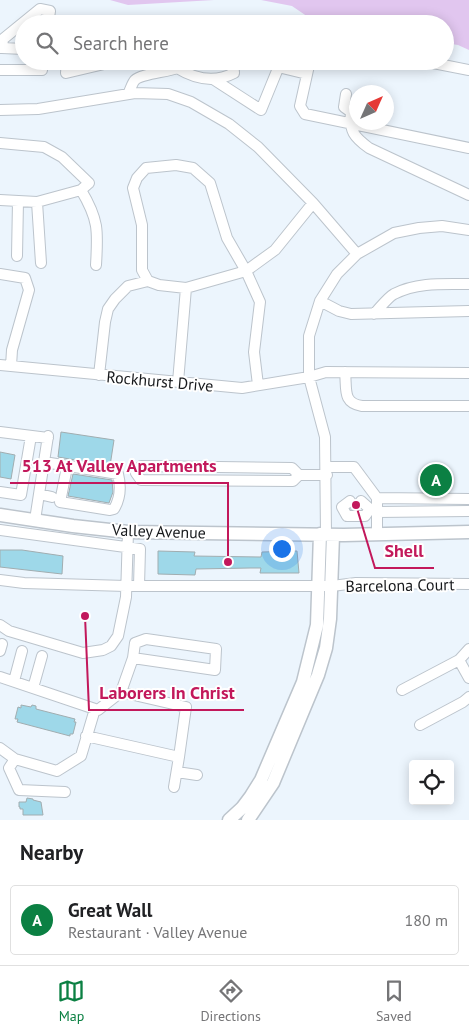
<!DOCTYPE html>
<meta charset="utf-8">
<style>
:root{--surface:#fff;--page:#f6f6f6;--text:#202124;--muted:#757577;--line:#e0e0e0;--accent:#0b8043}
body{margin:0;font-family:"PT Sans",sans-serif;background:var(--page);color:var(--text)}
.controls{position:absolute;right:15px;bottom:15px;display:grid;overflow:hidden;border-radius:5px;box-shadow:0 2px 12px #0003}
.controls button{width:45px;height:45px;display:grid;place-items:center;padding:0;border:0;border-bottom:1px solid var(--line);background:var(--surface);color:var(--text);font:25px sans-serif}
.compass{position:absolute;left:349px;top:85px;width:45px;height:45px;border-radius:50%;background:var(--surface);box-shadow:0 2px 12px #0003;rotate:45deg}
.you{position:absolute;left:281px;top:548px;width:18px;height:18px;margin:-12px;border:4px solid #fff;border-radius:50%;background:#1a73e8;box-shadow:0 0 0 8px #1a73e833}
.badge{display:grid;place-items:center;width:32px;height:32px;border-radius:50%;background:var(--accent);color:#fff;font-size:16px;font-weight:700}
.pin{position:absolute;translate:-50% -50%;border:2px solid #fff;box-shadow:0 1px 5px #0006}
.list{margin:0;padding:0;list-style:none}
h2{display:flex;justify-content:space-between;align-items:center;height:65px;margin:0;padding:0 20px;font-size:21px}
h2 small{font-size:16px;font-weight:400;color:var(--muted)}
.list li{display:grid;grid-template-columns:32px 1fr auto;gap:15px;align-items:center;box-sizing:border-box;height:70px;margin:0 10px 10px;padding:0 10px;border:1px solid var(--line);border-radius:5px}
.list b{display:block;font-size:19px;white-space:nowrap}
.list p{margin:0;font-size:16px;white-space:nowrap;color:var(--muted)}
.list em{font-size:16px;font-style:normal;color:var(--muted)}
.icon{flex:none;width:28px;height:28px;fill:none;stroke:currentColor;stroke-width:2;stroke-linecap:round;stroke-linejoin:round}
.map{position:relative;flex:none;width:469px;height:820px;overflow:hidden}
.search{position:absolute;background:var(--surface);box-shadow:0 2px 12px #0003;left:15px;right:15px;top:15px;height:55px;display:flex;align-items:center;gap:12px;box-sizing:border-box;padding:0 18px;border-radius:28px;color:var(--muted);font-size:19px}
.sheet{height:145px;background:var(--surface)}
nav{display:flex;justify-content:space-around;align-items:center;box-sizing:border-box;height:70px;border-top:1px solid var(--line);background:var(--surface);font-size:14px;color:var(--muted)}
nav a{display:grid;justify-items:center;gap:2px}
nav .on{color:var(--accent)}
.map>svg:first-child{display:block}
</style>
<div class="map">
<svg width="469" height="820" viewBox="0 0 469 820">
<rect width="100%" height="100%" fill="#ecf5fd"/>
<path fill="#e1c6ef" d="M110,0H214L128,5Z
M261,0H469V50L458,45L445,43V24H328L314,21L292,6Z"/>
<path fill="#9ed8e9" stroke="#a1adb0" d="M61,432L114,440L110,466L58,457Z
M0,452L15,455L11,479L0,477Z
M73,474L112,480L113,492L109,503L68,496Z
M0,550H22L63,556L62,574L0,567Z
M158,551L195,552L194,556L261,557L262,552L297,551L299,573H260L261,568H250L196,569L195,575L158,574Z
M21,705L31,707L32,705L36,706V709L75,719L74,722H76L73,734H70V736L17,722L18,719H15L18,707L21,708Z
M27,798L33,799V800L41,802L43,815H23V809H20V807H19V802H26Z"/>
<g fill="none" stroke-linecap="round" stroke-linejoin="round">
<path stroke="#ccd4db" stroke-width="10" stroke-dasharray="10 5" stroke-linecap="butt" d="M350,508H361"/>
<defs>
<path id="minor" d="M70,24V22L77,24
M0,48H2L3,39L40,9L50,11L48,24
M2,48L24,49
M67,61L66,73L117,61
M310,61L300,106L305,114L469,148
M423,61L469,70
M278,67L307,74
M177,68C195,79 215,83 234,73L233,61
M0,70H42L43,61
M213,79L261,110L281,61
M128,94C130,91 132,83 135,80C141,74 167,72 177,68L173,61
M346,94L344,107L351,112C349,131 354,137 369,148L469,195
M0,110L38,109L135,93L168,94L191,102L229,124L258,147L313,203L357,254
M0,143L44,147L62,157L89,183L81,190L37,202L0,200
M81,190C99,220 98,231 96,265
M37,202L41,263
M17,256L18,201
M0,274L25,278L29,290L12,350L11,366L0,365
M148,281L142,270V225L133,188L137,178L146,168L176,165L193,168L210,183L227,238L246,271L260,302L254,352L258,385
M320,301L339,311L351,314L469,311
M374,314C380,308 387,298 394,294C417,282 444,284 469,284
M11,366L242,388L309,377L326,372L469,373
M345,372C347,389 342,403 362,406H469
M99,375L105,322L108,309L115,299L128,286L148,281L159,285L186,288L246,271L275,250L313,203
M178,382L186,288
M0,432L48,438
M44,462L118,474C121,486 120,499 114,509L110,510L60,502L67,467
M141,466L292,468L299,475L293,481L141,480L136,473Z
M326,467H354L377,498V534
M299,475H327
M0,492L21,495L31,436
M39,494L52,497
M377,498L469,499
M361,501L370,509
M342,507L347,516H365L370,509
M342,507L350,501
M377,512L469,511
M35,520L48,436
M0,530L140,549L139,586
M326,535L325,437L309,377V336L320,301L337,274L357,254L394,233L419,228L442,226L469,230
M0,580L24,583L126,586H332L356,583L469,584
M0,625L9,631L83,653L103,650L111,646L118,636L126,597L128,532
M0,651L2,644
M459,660L469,678
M0,677L98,710L121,692
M14,681L22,651
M33,688L42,656
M402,690L459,660L469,649
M420,725L463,702L469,697
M86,736L179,757L186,707L121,692L133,658L135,643L146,639L216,649L215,670L133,658
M0,748L15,759L57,771L81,756L95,709
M15,759L9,768L19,790L65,792
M177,772L197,775
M174,787L179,757"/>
<path id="major" d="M0,515L73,526L128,532L344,535L469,532
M229,820L242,808L251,796L261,780L303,682L317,625L320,534
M248,820L273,783L318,675L326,648L330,619L333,535"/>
</defs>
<use href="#minor" stroke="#bcc4cc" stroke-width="12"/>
<use href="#major" stroke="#bcc4cc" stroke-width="15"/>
<use href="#minor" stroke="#fff" stroke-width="10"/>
<use href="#major" stroke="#fff" stroke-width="12"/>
</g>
<g text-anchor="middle" stroke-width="4" stroke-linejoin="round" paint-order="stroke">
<g font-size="16" fill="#16181b" stroke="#fff">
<text transform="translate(160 381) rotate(5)" y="6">Rockhurst Drive</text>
<text transform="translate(159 531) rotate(2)" y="6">Valley Avenue</text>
<text transform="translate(400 585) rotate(-1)" y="6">Barcelona Court</text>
</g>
</g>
<path fill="none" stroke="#c2185b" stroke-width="2" d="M228 562L228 483H10M356 505L375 568H434M85 616L89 710H244"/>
<g fill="#c2185b" stroke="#fff" stroke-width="2">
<circle cx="228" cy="562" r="5"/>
<circle cx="356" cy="505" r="5"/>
<circle cx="85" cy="616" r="5"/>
</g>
<g font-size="18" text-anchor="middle" font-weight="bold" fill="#c2185b" stroke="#fff" stroke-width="4" stroke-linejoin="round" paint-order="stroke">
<text x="119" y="472">513 At Valley Apartments</text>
<text x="404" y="557">Shell</text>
<text x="167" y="699">Laborers In Christ</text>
</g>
</svg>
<div class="controls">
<button><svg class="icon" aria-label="locate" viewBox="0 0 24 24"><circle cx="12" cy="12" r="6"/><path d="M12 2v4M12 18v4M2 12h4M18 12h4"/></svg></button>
</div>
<svg class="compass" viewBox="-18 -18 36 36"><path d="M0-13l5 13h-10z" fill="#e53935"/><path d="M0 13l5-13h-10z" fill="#757577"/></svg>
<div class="you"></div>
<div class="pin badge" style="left:436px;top:480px">A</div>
<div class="search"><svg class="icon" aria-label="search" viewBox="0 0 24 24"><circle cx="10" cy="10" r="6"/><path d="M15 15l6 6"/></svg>Search here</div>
</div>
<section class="sheet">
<h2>Nearby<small></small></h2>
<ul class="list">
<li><span class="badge">A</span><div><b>Great Wall</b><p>Restaurant · Valley Avenue</p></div><em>180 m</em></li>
</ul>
</section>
<nav>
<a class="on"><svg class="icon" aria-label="map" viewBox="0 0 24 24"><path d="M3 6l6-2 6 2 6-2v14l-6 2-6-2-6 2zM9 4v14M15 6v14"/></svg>Map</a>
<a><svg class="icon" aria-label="directions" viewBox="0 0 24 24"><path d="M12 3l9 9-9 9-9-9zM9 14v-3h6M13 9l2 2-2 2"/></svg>Directions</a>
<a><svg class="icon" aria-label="saved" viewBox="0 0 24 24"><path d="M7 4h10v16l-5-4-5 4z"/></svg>Saved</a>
</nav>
